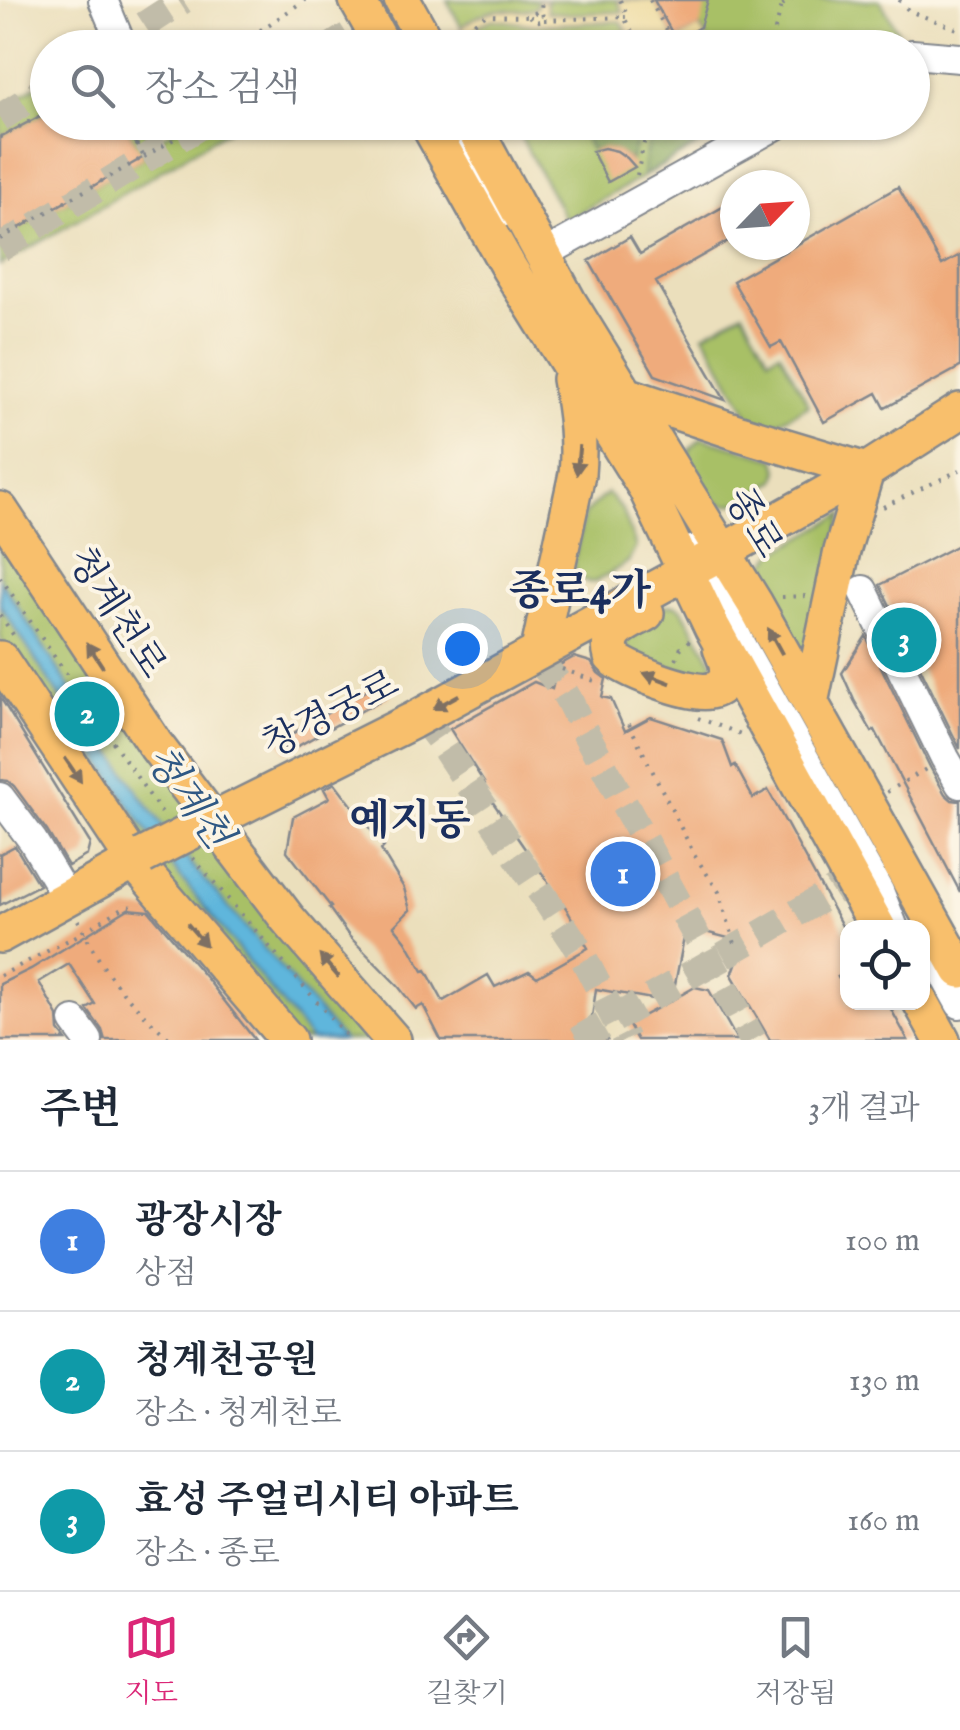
<!DOCTYPE html>
<html lang="ko">
<meta charset="utf-8">
<style>
:root{--surface:#fff;--page:#f2f2f3;--text:#1f2937;--muted:#747a83;--line:#e0e1e3;--accent:#db2777}
body{margin:0;font-family:"IM FELL English","Noto Serif KR",serif;background:var(--page);color:var(--text)}
.controls{position:absolute;right:30px;bottom:30px;display:grid;overflow:hidden;border-radius:20px;box-shadow:0 2px 8px #0004}
.controls button{width:90px;height:90px;display:grid;place-items:center;padding:0;border:0;border-bottom:2px solid var(--line);background:var(--surface);color:var(--text);font:50px sans-serif}
.compass{position:absolute;left:720px;top:170px;width:90px;height:90px;border-radius:50%;background:var(--surface);box-shadow:0 2px 8px #0004;rotate:65deg}
.you{position:absolute;left:462px;top:648px;width:35px;height:35px;margin:-25px;border:8px solid #fff;border-radius:50%;background:#1a73e8;box-shadow:0 0 0 15px #1a73e833}
.badge{display:grid;place-items:center;width:65px;height:65px;border-radius:50%;background:var(--accent);color:#fff;font-size:32px;font-weight:700}
.pin{position:absolute;translate:-50% -50%;border:5px solid #fff;box-shadow:0 2px 10px #0006}
.list{margin:0;padding:0;list-style:none}
h2{display:flex;justify-content:space-between;align-items:center;height:130px;margin:0;padding:0 40px;font-size:42px}
h2 small{font-size:32px;font-weight:400;color:var(--muted)}
.list li{display:grid;grid-template-columns:65px 1fr auto;gap:30px;align-items:center;box-sizing:border-box;height:140px;padding:0 40px;border-top:2px solid var(--line)}
.list b{display:block;font-size:38px;white-space:nowrap}
.list p{margin:0;font-size:32px;white-space:nowrap;color:var(--muted)}
.list em{font-size:32px;font-style:normal;color:var(--muted)}
.icon{flex:none;width:55px;height:55px;fill:none;stroke:currentColor;stroke-width:2;stroke-linecap:round;stroke-linejoin:round}
.map{position:relative;flex:none;width:960px;height:1040px;overflow:hidden}
.search{position:absolute;background:var(--surface);box-shadow:0 2px 8px #0004;left:30px;right:30px;top:30px;height:110px;display:flex;align-items:center;gap:25px;box-sizing:border-box;padding:0 35px;border-radius:55px;color:var(--muted);font-size:38px}
.sheet{height:550px;background:var(--surface)}
nav{display:flex;justify-content:space-around;align-items:center;box-sizing:border-box;height:140px;border-top:2px solid var(--line);background:var(--surface);font-size:28px;color:var(--muted)}
nav a{display:grid;justify-items:center;gap:5px}
nav .on{color:var(--accent)}
.map>svg:first-child{display:block}
</style>
<div class="map">
<svg width="960" height="1040" viewBox="0 0 960 1040">
<rect width="100%" height="100%" fill="#fcf5e5"/>
<filter id="ink" filterUnits="userSpaceOnUse"><feTurbulence type="fractalNoise" baseFrequency=".01" numOctaves="2"/><feDisplacementMap in="SourceGraphic" scale="20" xChannelSelector="R" yChannelSelector="G"/><feConvolveMatrix kernelMatrix="1 2 1 2 8 2 1 2 1" color-interpolation-filters="sRGB"/></filter>
<filter id="wash" filterUnits="userSpaceOnUse"><feTurbulence type="fractalNoise" baseFrequency=".0048" numOctaves="4" result="noise"/><feDisplacementMap in="SourceGraphic" scale="40" xChannelSelector="R" yChannelSelector="G"/><feGaussianBlur stdDeviation="2.25" result="paint"/><feColorMatrix in="noise" values="0 0 0 0 0 0 0 0 0 0 0 0 0 0 0 0 0 1.4 0 .05"/><feComposite in="paint" operator="in"/></filter>
<g filter="url(#wash)">
<rect width="100%" height="100%" fill="#ebdfbc"/>
<path fill="#a8c066" stroke="#627862" stroke-width="2.5" d="M447,0H880L898,32L871,48L472,47Z
M47,79V112L0,137V108Z
M137,123H140L152,143L185,123H239L138,185L0,265V239L144,157L128,130L137,125Z
M513,123H738L566,220Z
M743,312L769,358L780,352L809,405L773,425L752,421L704,334Z
M702,438L776,459L779,470L776,480C719,519 717,513 689,456L690,449Z
M607,493L623,511L636,547L628,562L595,582H588L580,577L573,565L584,514Z
M843,514L807,651L802,650C792,633 761,591 764,572C765,563 770,558 776,552Z
M0,523L376,1040H292L121,823L0,638Z
M675,605L681,608L714,664L713,678L626,657V630L666,606Z"/>
<path fill="#86a65b" stroke="#506a5c" stroke-width="2.5" d="M598,123H641V129L630,161C619,150 607,148 592,151L581,132Z
M680,123H703L711,137L643,176C646,139 647,141 680,123Z"/>
<path fill="#eeda9e" stroke="#84847e" stroke-width="2.5" d="M538,0H546L547,12L570,14L623,12L617,0H654L676,40L700,27L711,47H636L621,21L536,25L493,19L479,25L468,40L461,27C474,18 486,11 502,10C515,10 525,13 537,7Z"/>
<path fill="#5fb6dc" stroke="#3d729d" stroke-width="2.5" d="M0,580L141,796L191,864L343,1040H311L179,875L130,806L0,605Z"/>
<g id="blocks">
<path fill="#efab7b" d="M654,0H708L700,27L676,40Z
M48,112V122H123L144,157L0,239V137Z
M604,148L617,151L627,158L635,167L608,182L592,151Z
M898,187L942,265L960,255V367L885,408L877,393L824,422L781,342L771,347L733,281Z
M735,200V237L656,282L725,400L655,375L589,261L630,237L640,254Z
M960,544V749L880,585Z
M866,636L930,767L945,794L952,800L960,801V892L875,730L872,732L854,700L842,673Z
M574,657L591,662L598,673L606,679L602,697L611,699L625,731L651,717L722,740L732,767L735,765L753,798L768,790L848,937V1002H887L908,1040H770L732,975L744,942L686,927L672,1000L695,987L709,990L737,1040H637L628,1024L669,1002L596,989L592,1017L607,1040H441L423,1005L416,1009L398,986L349,936L329,908L331,907L287,851L293,817L329,798L324,789L335,783L384,847L381,850L404,888L410,910L394,926L406,941L423,971L426,970L443,1001L488,975L495,987L529,971L537,977L588,948L566,908L483,788L485,784L450,729L534,682L552,689L558,666Z
M382,681L390,695L287,752L280,741Z
M0,697L90,843L87,855L68,866L47,831L14,786L8,781L0,780Z
M15,846L39,885L0,905V854Z
M128,909L149,911L208,980L255,1040H105L102,1030L87,1009L95,1004L69,964L39,982L58,1016L59,1031L66,1040H0V984L31,969Z"/>
</g>
</g>
<g filter="url(#ink)">
<use href="#blocks" fill-opacity="0" stroke="#83878d" stroke-width="2.5"/>
<g fill="none" stroke-linecap="round" stroke-linejoin="round">
<path stroke="#c1bca9" stroke-width="28" stroke-dasharray="28 14" stroke-linecap="butt" d="M109,48L183,0
M329,48L348,36
M0,118L48,87
M0,248L206,122
M538,661C561,683 567,695 580,723L753,1040
M421,716L438,738L580,951L626,1040
M578,1040L826,896L851,879"/>
<defs>
<path id="minor" d="M103,0L120,41
M912,54L960,58
M450,122L479,175L505,212
M544,254L782,122
M691,550L707,572L741,645L879,891L894,928
M863,590L945,758L960,784
M0,797L33,841L67,898
M929,948L960,1004
M74,1021L88,1040"/>
<path id="major" d="M357,0L384,48
M402,0L429,48
M427,122L509,268L646,488L712,627L878,928
M471,122L569,303L755,604L960,970
M623,394L740,433L866,471
M0,510L154,743L287,918L393,1040
M646,613C626,625 604,630 612,657C624,670 691,695 709,691C718,690 723,685 728,677L727,663L721,648
M539,650L577,474C580,441 576,412 570,379
M0,659L134,861L288,1040
M810,703L842,551L866,471
M206,824L412,721L724,551L866,471L960,411
M0,935L143,856
M921,1002L942,1040"/>
</defs>
<use href="#minor" stroke="#83878d" stroke-width="32"/>
<use href="#major" stroke="#83878d" stroke-width="40"/>
<path stroke="#83878d" stroke-width="4" stroke-dasharray="2.5 8" stroke-linecap="butt" d="M620,0L628,17H624
M650,0L676,48
M776,0L782,5L775,30L781,48
M899,0L909,11L960,30
M782,5L792,0
M530,16L535,22L544,20L541,9
M544,20L624,17L640,48
M466,29L485,15L530,16L541,9L542,0
M234,48L305,0
M677,48L700,37L706,48
M644,122L645,138
M707,122L712,131L728,122
M0,137L48,112
M144,157L191,129L187,122
M637,175L645,138L674,122
M0,239L144,157L124,122
M883,507L960,470
M0,577L165,818
M782,597L807,596
M0,615L14,636
M676,659L680,649L691,639
M562,669L600,683
M698,718L741,734
M629,724L695,856L719,892L736,947
M887,792L926,769
M193,858L350,1040
M78,920C84,932 90,944 97,956C113,985 146,1018 171,1040
M0,976L78,935L126,906L139,908
M837,978L848,973"/>
<use href="#minor" stroke="#fff" stroke-width="28"/>
<use href="#major" stroke="#f8bf6c" stroke-width="35"/>
<defs>
<path id="major-bridge" d="M143,856L206,824"/>
</defs>
<use href="#major-bridge" stroke="#83878d" stroke-width="40" stroke-linecap="butt"/>
<use href="#major-bridge" stroke="#f8bf6c" stroke-width="35"/>
</g>
<defs><path id="oneway-solid" d="M-6-.8H1V-3.2L6.5 0L1 3.2V.8H-6Z" transform="scale(2.5)"/></defs>
<g fill="#7e7064">
<use href="#oneway-solid" transform="translate(578 460) rotate(95)"/>
<use href="#oneway-solid" transform="translate(775 641) rotate(-119)"/>
<use href="#oneway-solid" transform="translate(95 655) rotate(-123)"/>
<use href="#oneway-solid" transform="translate(657 678) rotate(-159)"/>
<use href="#oneway-solid" transform="translate(446 702) rotate(151)"/>
<use href="#oneway-solid" transform="translate(73 770) rotate(56)"/>
<use href="#oneway-solid" transform="translate(197 935) rotate(49)"/>
<use href="#oneway-solid" transform="translate(329 966) rotate(-131)"/>
</g>
</g>
<g text-anchor="middle" stroke-width="8" stroke-linejoin="round" paint-order="stroke">
<g font-size="38" fill="#1b2f5e" stroke="#fcf5e5">
<text transform="translate(755 522) rotate(59)" y="13">종로</text>
<text transform="translate(118 612) rotate(57)" y="13">청계천로</text>
<text transform="translate(330 713) rotate(-27)" y="13">창경궁로</text>
</g>
<g font-size="40" font-style="italic" fill="#2f5884" stroke="#fcf5e5">
<text transform="translate(190 796) rotate(54)" y="14">청계천</text>
</g>
<g font-size="42" font-weight="bold" fill="#1b2f5e" stroke="#fcf5e5">
<text x="580" y="604">종로4가</text>
<text x="410" y="834">예지동</text>
</g>
</g>
</svg>
<div class="controls">
<button><svg class="icon" aria-label="locate" viewBox="0 0 24 24"><circle cx="12" cy="12" r="6"/><path d="M12 2v4M12 18v4M2 12h4M18 12h4"/></svg></button>
</div>
<svg class="compass" viewBox="-18 -18 36 36"><path d="M0-13l5 13h-10z" fill="#e53935"/><path d="M0 13l5-13h-10z" fill="#747a83"/></svg>
<div class="you"></div>
<div class="pin badge" style="left:623px;top:874px;background:#3f7fe0">1</div>
<div class="pin badge" style="left:87px;top:714px;background:#0f9aa8">2</div>
<div class="pin badge" style="left:904px;top:640px;background:#0f9aa8">3</div>
<div class="search"><svg class="icon" aria-label="search" viewBox="0 0 24 24"><circle cx="10" cy="10" r="6"/><path d="M15 15l6 6"/></svg>장소 검색</div>
</div>
<section class="sheet">
<h2>주변<small>3개 결과</small></h2>
<ul class="list">
<li><span class="badge" style="background:#3f7fe0">1</span><div><b>광장시장</b><p>상점</p></div><em>100 m</em></li>
<li><span class="badge" style="background:#0f9aa8">2</span><div><b>청계천공원</b><p>장소 · 청계천로</p></div><em>130 m</em></li>
<li><span class="badge" style="background:#0f9aa8">3</span><div><b>효성 주얼리시티 아파트</b><p>장소 · 종로</p></div><em>160 m</em></li>
</ul>
</section>
<nav>
<a class="on"><svg class="icon" aria-label="map" viewBox="0 0 24 24"><path d="M3 6l6-2 6 2 6-2v14l-6 2-6-2-6 2zM9 4v14M15 6v14"/></svg>지도</a>
<a><svg class="icon" aria-label="directions" viewBox="0 0 24 24"><path d="M12 3l9 9-9 9-9-9zM9 14v-3h6M13 9l2 2-2 2"/></svg>길찾기</a>
<a><svg class="icon" aria-label="saved" viewBox="0 0 24 24"><path d="M7 4h10v16l-5-4-5 4z"/></svg>저장됨</a>
</nav>
